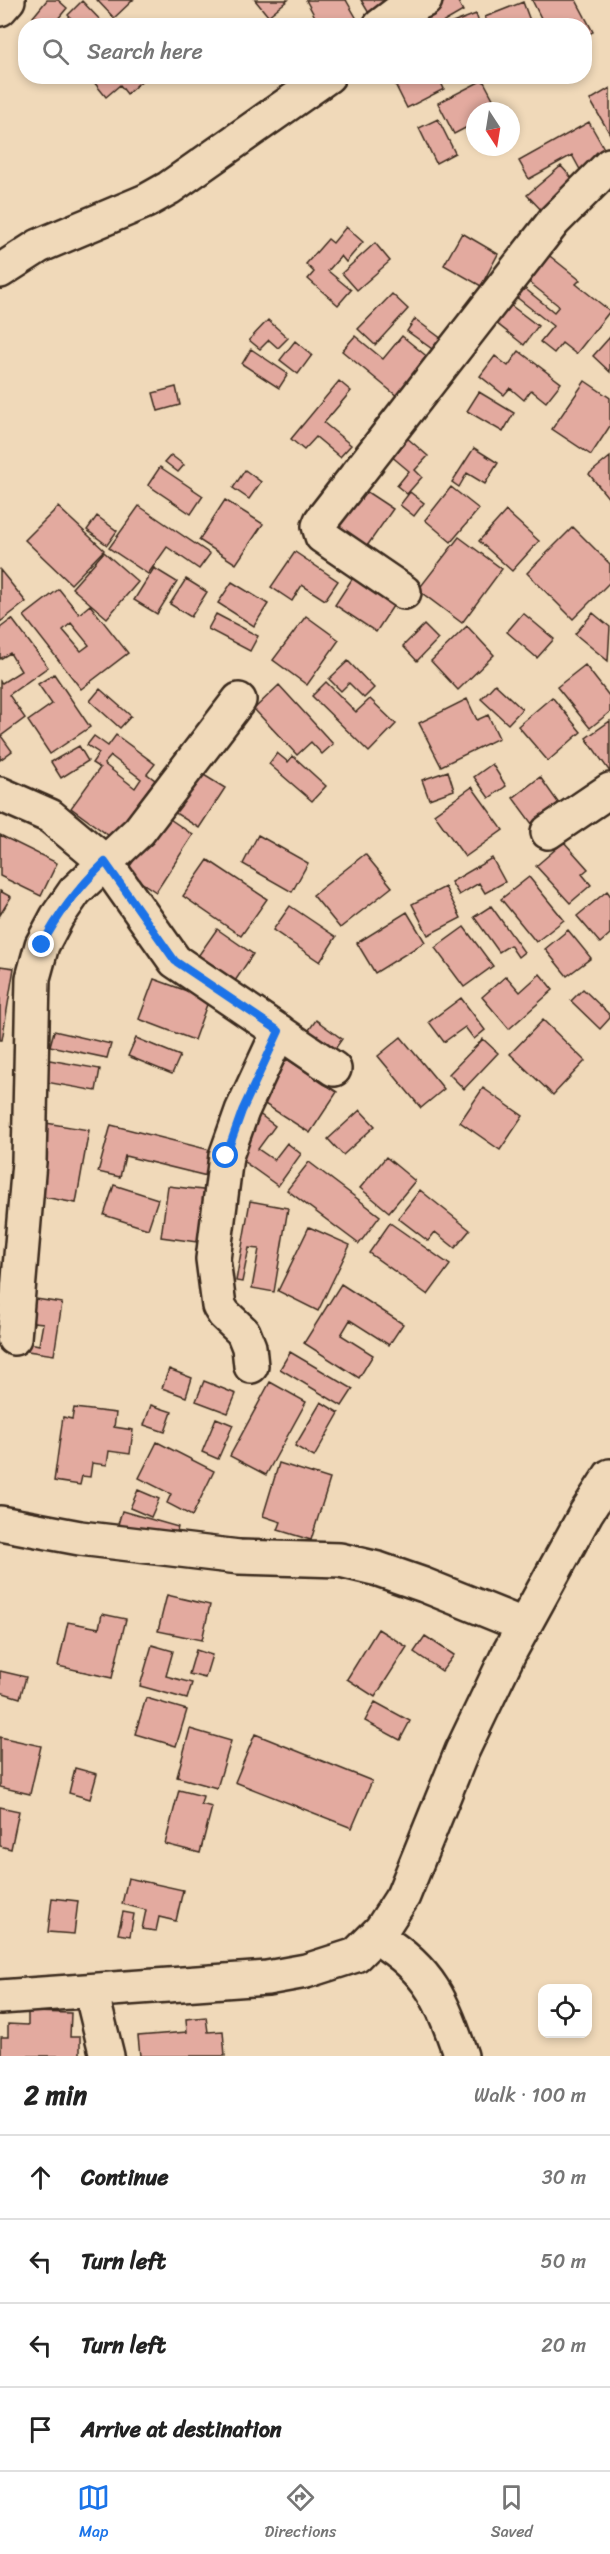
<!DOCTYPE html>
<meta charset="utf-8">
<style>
:root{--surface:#fff;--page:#f2f2f2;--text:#222;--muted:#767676;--line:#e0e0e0;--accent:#1a73e8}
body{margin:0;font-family:Sriracha,sans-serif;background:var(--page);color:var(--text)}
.controls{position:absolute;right:18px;bottom:18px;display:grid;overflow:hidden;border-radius:12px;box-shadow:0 3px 9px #0003}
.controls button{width:54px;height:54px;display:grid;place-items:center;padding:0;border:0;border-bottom:2px solid var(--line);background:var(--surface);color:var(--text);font:30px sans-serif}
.compass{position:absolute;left:466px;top:102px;width:54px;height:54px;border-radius:50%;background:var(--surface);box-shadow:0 3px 9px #0003;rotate:168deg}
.stop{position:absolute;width:18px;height:18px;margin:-14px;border:4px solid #1a73e8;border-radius:50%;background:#fff}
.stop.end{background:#1a73e8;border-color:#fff;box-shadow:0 2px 6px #0008}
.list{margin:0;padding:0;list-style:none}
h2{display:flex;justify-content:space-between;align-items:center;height:78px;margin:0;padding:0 24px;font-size:26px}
h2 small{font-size:20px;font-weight:400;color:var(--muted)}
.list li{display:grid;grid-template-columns:39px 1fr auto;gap:18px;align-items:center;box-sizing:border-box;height:84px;padding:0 24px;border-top:2px solid var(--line)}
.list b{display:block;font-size:22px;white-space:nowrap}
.list em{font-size:20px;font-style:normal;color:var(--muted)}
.icon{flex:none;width:33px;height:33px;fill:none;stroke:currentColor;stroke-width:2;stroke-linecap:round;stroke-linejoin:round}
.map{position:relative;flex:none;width:610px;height:2056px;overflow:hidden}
.search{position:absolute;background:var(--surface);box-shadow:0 3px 9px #0003;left:18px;right:18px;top:18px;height:66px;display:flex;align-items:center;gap:15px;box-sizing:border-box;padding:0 21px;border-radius:24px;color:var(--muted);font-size:22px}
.sheet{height:414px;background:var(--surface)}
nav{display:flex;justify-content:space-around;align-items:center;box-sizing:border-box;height:84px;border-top:2px solid var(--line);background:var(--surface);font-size:16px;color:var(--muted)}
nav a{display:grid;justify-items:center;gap:3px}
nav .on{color:var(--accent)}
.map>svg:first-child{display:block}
</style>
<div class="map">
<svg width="610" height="2056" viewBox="0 0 610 2056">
<rect width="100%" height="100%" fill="#f0d9b9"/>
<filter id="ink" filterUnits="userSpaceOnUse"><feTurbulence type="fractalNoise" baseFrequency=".0167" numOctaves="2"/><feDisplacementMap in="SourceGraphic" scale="12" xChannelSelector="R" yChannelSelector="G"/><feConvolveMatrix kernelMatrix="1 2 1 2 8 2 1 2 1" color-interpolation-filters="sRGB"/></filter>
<g filter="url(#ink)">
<path fill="#e3aa9f" stroke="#3b2a1e" stroke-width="1.5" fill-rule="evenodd" d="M47,0H58L67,8L52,26H43L33,17Z
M97,0H133L114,18Z
M255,0H288L268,16Z
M306,0H346L361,26H320Z
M361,0H405L373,20Z
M447,0H457L463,11L437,26H429L422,14Z
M532,0H576L593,32L584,36V26H545Z
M82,1L106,26H78L68,15Z
M523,2L532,26H489L485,17Z
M476,14L480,26H448L447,25Z
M89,76H147L127,94L120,85L106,97Z
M391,76H438L444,89L407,108Z
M483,80L499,110L475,111V123L454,134L438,103Z
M610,88V134L590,100Z
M438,119L455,153L436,163L419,128Z
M589,122L610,159L583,175L572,155L529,179L519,161Z
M561,166L578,185L545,214L527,195Z
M346,227L363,242L346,262L341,256L328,271L351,290L338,305L308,279L314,272L306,264L328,239L333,243Z
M462,233L498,254L481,286L444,265Z
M375,243L390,261L357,290L342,273Z
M546,253L580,280L576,284L610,311L576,354L562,343L554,353L540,342L553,326L515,296L523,287L554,312L559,306L525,279Z
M392,294L408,309L375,345L358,329Z
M505,301L538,326L524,345L491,319Z
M415,319L450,345L442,356L407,331Z
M268,320L288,338L278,348L269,340L260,349L249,340Z
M355,336L383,359L402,336L435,363L403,401L342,351Z
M610,337V372L593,356Z
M295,341L312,355L298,374L280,360Z
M251,349L288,374L279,388L242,364Z
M519,351L561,383L546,402L531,390L524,400L510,388L504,395L480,376L495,356L508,366Z
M339,381L351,391L324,423L351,445L340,457L316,437L304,450L291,439Z
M585,381L610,398V426L591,455L552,429Z
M176,387L180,405L158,411L153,393Z
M479,392L514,413L503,432L467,411Z
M406,437L428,456L415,470L422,477L407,494L397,486L409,471L390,455Z
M474,448L498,463L485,484L467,473L459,487L452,482Z
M171,455L184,465L178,472L165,462Z
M610,457V500L589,474Z
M160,467L203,496L191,514L148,485Z
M245,470L261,482L249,499L233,488Z
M355,484L393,509L360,556L323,531Z
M451,487L479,509L451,542L425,520Z
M410,492L424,503L414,516L400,505Z
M225,500L263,524L236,564L199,540Z
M139,506L210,554L199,569L167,547L148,574L109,548Z
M58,507L104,550L71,584L25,540Z
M506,511L539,541L512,571L479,541Z
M97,516L117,531L107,545L87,530Z
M573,527L610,564V582L573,619L527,573Z
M459,537L502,569L462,623L418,590Z
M104,552L138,582L107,618L72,588Z
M295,552L338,581L325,600L302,585L292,601L271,587Z
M154,568L177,582L157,614L134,600Z
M0,570L26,602L0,622Z
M356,573L397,600L376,632L335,605Z
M186,579L207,592L191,617L170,604Z
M232,582L268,604L254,626L218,603Z
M59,589L79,614L90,605L128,653L81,689L24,616ZM71,623L89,645L81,651L63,630Z
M523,613L554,639L537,658L507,632Z
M593,613L610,627L608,661L575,634Z
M216,614L258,636L250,651L208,629Z
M306,616L339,640L307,685L273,660Z
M12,619L48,667L9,695L25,718L1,736L12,751L0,760V681L2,683L21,671L10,653L0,659V628Z
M424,625L438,639L417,661L403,646Z
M467,626L494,655L458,690L431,661Z
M348,661L374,688L364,698L349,683L341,691L329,679Z
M585,665L610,697V712L590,728L557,687Z
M54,674L90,727L50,754L28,721L52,704L38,684Z
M326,682L356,712L370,699L396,724L369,752L312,696Z
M495,684L522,709L508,724L481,699Z
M279,685L333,744L322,754L311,742L297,755L254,709Z
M100,689L131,716L120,728L90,701Z
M552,697L581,732L548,761L518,726Z
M467,699L477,720L488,715L499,738L441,766L419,723Z
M610,721V772L586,738Z
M116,735L155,764L147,774L155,780L112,838L71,808L100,768L92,763L99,753L87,745L94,736L108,746ZM111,756L141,779L135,788L104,764Z
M79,746L88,761L61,778L51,762Z
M277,753L288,762L293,756L326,786L312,801L269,764Z
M492,764L506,786L489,798L474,777Z
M194,769L225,788L199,828L169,809Z
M448,771L454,790L429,799L422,780Z
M540,777L562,808L535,828L513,798Z
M472,787L503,830L465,857L434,814Z
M164,815L193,835L156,892L126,872Z
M0,835L57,863L41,896L0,876Z
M258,835L308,863L292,892L243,864Z
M564,842L588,869L582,874L591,885L570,903L536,866Z
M365,854L392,887L340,928L313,895Z
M492,858L505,882L485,893L479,883L459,895L451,882Z
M208,860L267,899L241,936L183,896Z
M529,877L564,920L536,942L501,899Z
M445,887L461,918L428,935L412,904Z
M0,891L11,897L0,915Z
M607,891L610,895V934L600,943L577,916Z
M290,906L336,937L320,962L273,930Z
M491,906L524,952L518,957L510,945L499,952L474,917Z
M407,912L425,942L375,973L357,943Z
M464,927L493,966L464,987L435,948Z
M217,929L253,954L233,984L196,959Z
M568,930L591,958L567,976L545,949Z
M0,966L14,968L2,1040H0Z
M540,974L553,990L509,1029L482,997L506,976L520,992Z
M154,979L209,999L194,1040L139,1019Z
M583,989L610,1015V1018L600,1029L571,1001Z
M461,998L485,1030L474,1039L465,1027L444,1042L429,1022Z
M316,1020L342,1039L330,1056L304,1037Z
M543,1020L585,1061L553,1095L510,1054Z
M54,1031L111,1044L107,1058L50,1046Z
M401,1037L444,1089L421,1108L378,1056Z
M136,1038L180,1056L172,1074L128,1056Z
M483,1039L498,1053L464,1089L449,1074Z
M44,1059L100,1069L96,1091L40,1081Z
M287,1059L337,1092L310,1133L260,1101Z
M483,1088L523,1116L500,1150L460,1122Z
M360,1110L375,1126L343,1155L328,1139Z
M258,1113L275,1126L258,1149L274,1160L287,1143L301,1154L278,1186L229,1151Z
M46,1123L89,1130L76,1203L33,1195Z
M111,1125L214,1151L207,1176L125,1156L120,1177L98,1172Z
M386,1157L415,1181L389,1212L360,1188Z
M309,1162L380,1216L359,1244L287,1190Z
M114,1185L158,1199L148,1229L104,1215Z
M168,1186L211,1191L204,1243L161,1237Z
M420,1190L470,1230L455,1248L435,1232L428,1241L398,1218Z
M250,1201L288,1208L274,1292L252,1288L259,1249L249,1248L242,1282L236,1281Z
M390,1223L450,1265L428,1295L369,1253Z
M309,1227L350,1245L318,1311L278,1291Z
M341,1284L403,1324L389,1345L350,1320L341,1335L373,1355L359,1378L304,1343Z
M29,1298L62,1303L54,1355L21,1350ZM34,1322L43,1323L39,1345L30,1343Z
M290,1352L353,1389L342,1406L280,1369Z
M169,1369L192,1378L186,1397L162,1388Z
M204,1381L236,1394L228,1413L196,1401Z
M270,1382L306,1402L266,1475L230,1456Z
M321,1402L339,1413L314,1457L295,1446Z
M151,1405L172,1412L165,1432L144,1425Z
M74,1408L116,1413L114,1427L133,1430L130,1454L109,1451L107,1465L92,1463L90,1477L82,1476L80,1485L54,1481L63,1417L72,1419Z
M216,1418L233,1425L218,1459L202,1452Z
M157,1442L214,1471L192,1516L167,1503L171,1494L139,1478Z
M279,1463L330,1479L311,1540L278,1530L281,1522L263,1516Z
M138,1490L159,1499L151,1517L130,1508Z
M122,1511L178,1527L173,1547L116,1531Z
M167,1595L210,1605L202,1640L158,1631Z
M102,1614L126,1619L112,1678L58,1666L68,1622L99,1628Z
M378,1629L407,1647L375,1697L347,1679Z
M425,1636L454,1655L442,1671L414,1652Z
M152,1645L173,1651L166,1676L192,1683L187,1699L140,1686Z
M196,1650L212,1655L205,1678L189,1674Z
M0,1671L26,1677L20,1698L0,1692Z
M146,1698L187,1710L176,1746L135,1734Z
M375,1702L410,1721L400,1740L365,1721Z
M190,1729L231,1741L217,1788L177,1777Z
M255,1734L372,1781L352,1828L235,1782Z
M0,1737L41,1746L30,1794L0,1787Z
M75,1768L97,1774L90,1799L69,1793Z
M179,1790L203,1796L201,1804L212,1807L200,1853L165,1844Z
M0,1807L19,1811L11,1849L0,1846Z
M128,1878L183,1890L176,1921L159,1917L156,1931L142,1929L146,1910L122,1904Z
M52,1898L78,1901L74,1934L48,1932Z
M123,1912L134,1914L130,1936L118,1934Z
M28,2012L71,2013L70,2037H80V2056H1V2037H8V2024L28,2025Z
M206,2017L208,2032L223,2031L225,2056H140L138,2036L187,2032L186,2019Z"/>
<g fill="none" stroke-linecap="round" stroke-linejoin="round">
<defs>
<path id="street" d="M0,9L8,0
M380,26L397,13L425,0
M0,271L39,246L146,201L169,188L328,76
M404,592L322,536L319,526L321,521L554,221L610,165
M0,794L50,816L105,862L175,961L334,1069
M548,832L610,790
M14,1338L29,1162L33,978L42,945L57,917L75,891L139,831L239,700
M251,1366L249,1347L243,1332L224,1314L219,1306L213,1259L226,1156L242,1111L279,1031
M0,1523L80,1538L239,1557L340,1560L378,1569L424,1585L523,1625
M381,1930L379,1939C431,1971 442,2001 461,2056
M91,1991L107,2056
M0,1997L267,1978L306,1971L356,1955L381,1930L403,1896L462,1751L509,1653L586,1513L610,1476"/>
</defs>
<use href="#street" stroke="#3b2a1e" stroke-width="38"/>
<use href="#street" stroke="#f0d9b9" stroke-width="33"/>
</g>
</g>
<g fill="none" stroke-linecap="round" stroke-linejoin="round" filter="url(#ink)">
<path stroke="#1a73e8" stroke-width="8" d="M42,945C59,912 79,887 105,862L175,961L279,1031L242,1111L226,1156"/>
</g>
</svg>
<div class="controls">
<button><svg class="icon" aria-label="locate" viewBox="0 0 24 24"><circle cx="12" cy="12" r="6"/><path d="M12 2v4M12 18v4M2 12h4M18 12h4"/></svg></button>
</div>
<svg class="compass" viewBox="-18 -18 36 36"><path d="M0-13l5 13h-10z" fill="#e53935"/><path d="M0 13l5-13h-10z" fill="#767676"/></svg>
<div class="stop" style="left:226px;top:1156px"></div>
<div class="stop end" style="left:42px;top:945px"></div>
<div class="search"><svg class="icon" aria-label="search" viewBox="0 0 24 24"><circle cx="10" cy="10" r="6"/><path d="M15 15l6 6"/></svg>Search here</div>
</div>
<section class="sheet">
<h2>2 min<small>Walk · 100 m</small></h2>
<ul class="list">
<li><svg class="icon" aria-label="ahead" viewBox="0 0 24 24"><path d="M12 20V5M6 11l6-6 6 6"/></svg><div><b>Continue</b></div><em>30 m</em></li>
<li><svg class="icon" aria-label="left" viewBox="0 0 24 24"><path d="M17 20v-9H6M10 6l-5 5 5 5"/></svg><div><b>Turn left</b></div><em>50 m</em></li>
<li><svg class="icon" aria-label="left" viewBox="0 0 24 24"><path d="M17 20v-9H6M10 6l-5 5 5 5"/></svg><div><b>Turn left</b></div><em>20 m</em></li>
<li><svg class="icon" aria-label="arrive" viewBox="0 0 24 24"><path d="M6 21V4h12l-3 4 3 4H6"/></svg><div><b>Arrive at destination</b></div></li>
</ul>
</section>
<nav>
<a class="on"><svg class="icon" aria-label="map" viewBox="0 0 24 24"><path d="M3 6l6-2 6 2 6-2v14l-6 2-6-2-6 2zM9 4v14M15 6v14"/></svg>Map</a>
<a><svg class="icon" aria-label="directions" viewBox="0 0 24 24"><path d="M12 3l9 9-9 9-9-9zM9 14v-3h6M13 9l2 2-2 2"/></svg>Directions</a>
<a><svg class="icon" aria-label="saved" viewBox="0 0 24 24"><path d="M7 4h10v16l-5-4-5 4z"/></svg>Saved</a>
</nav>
